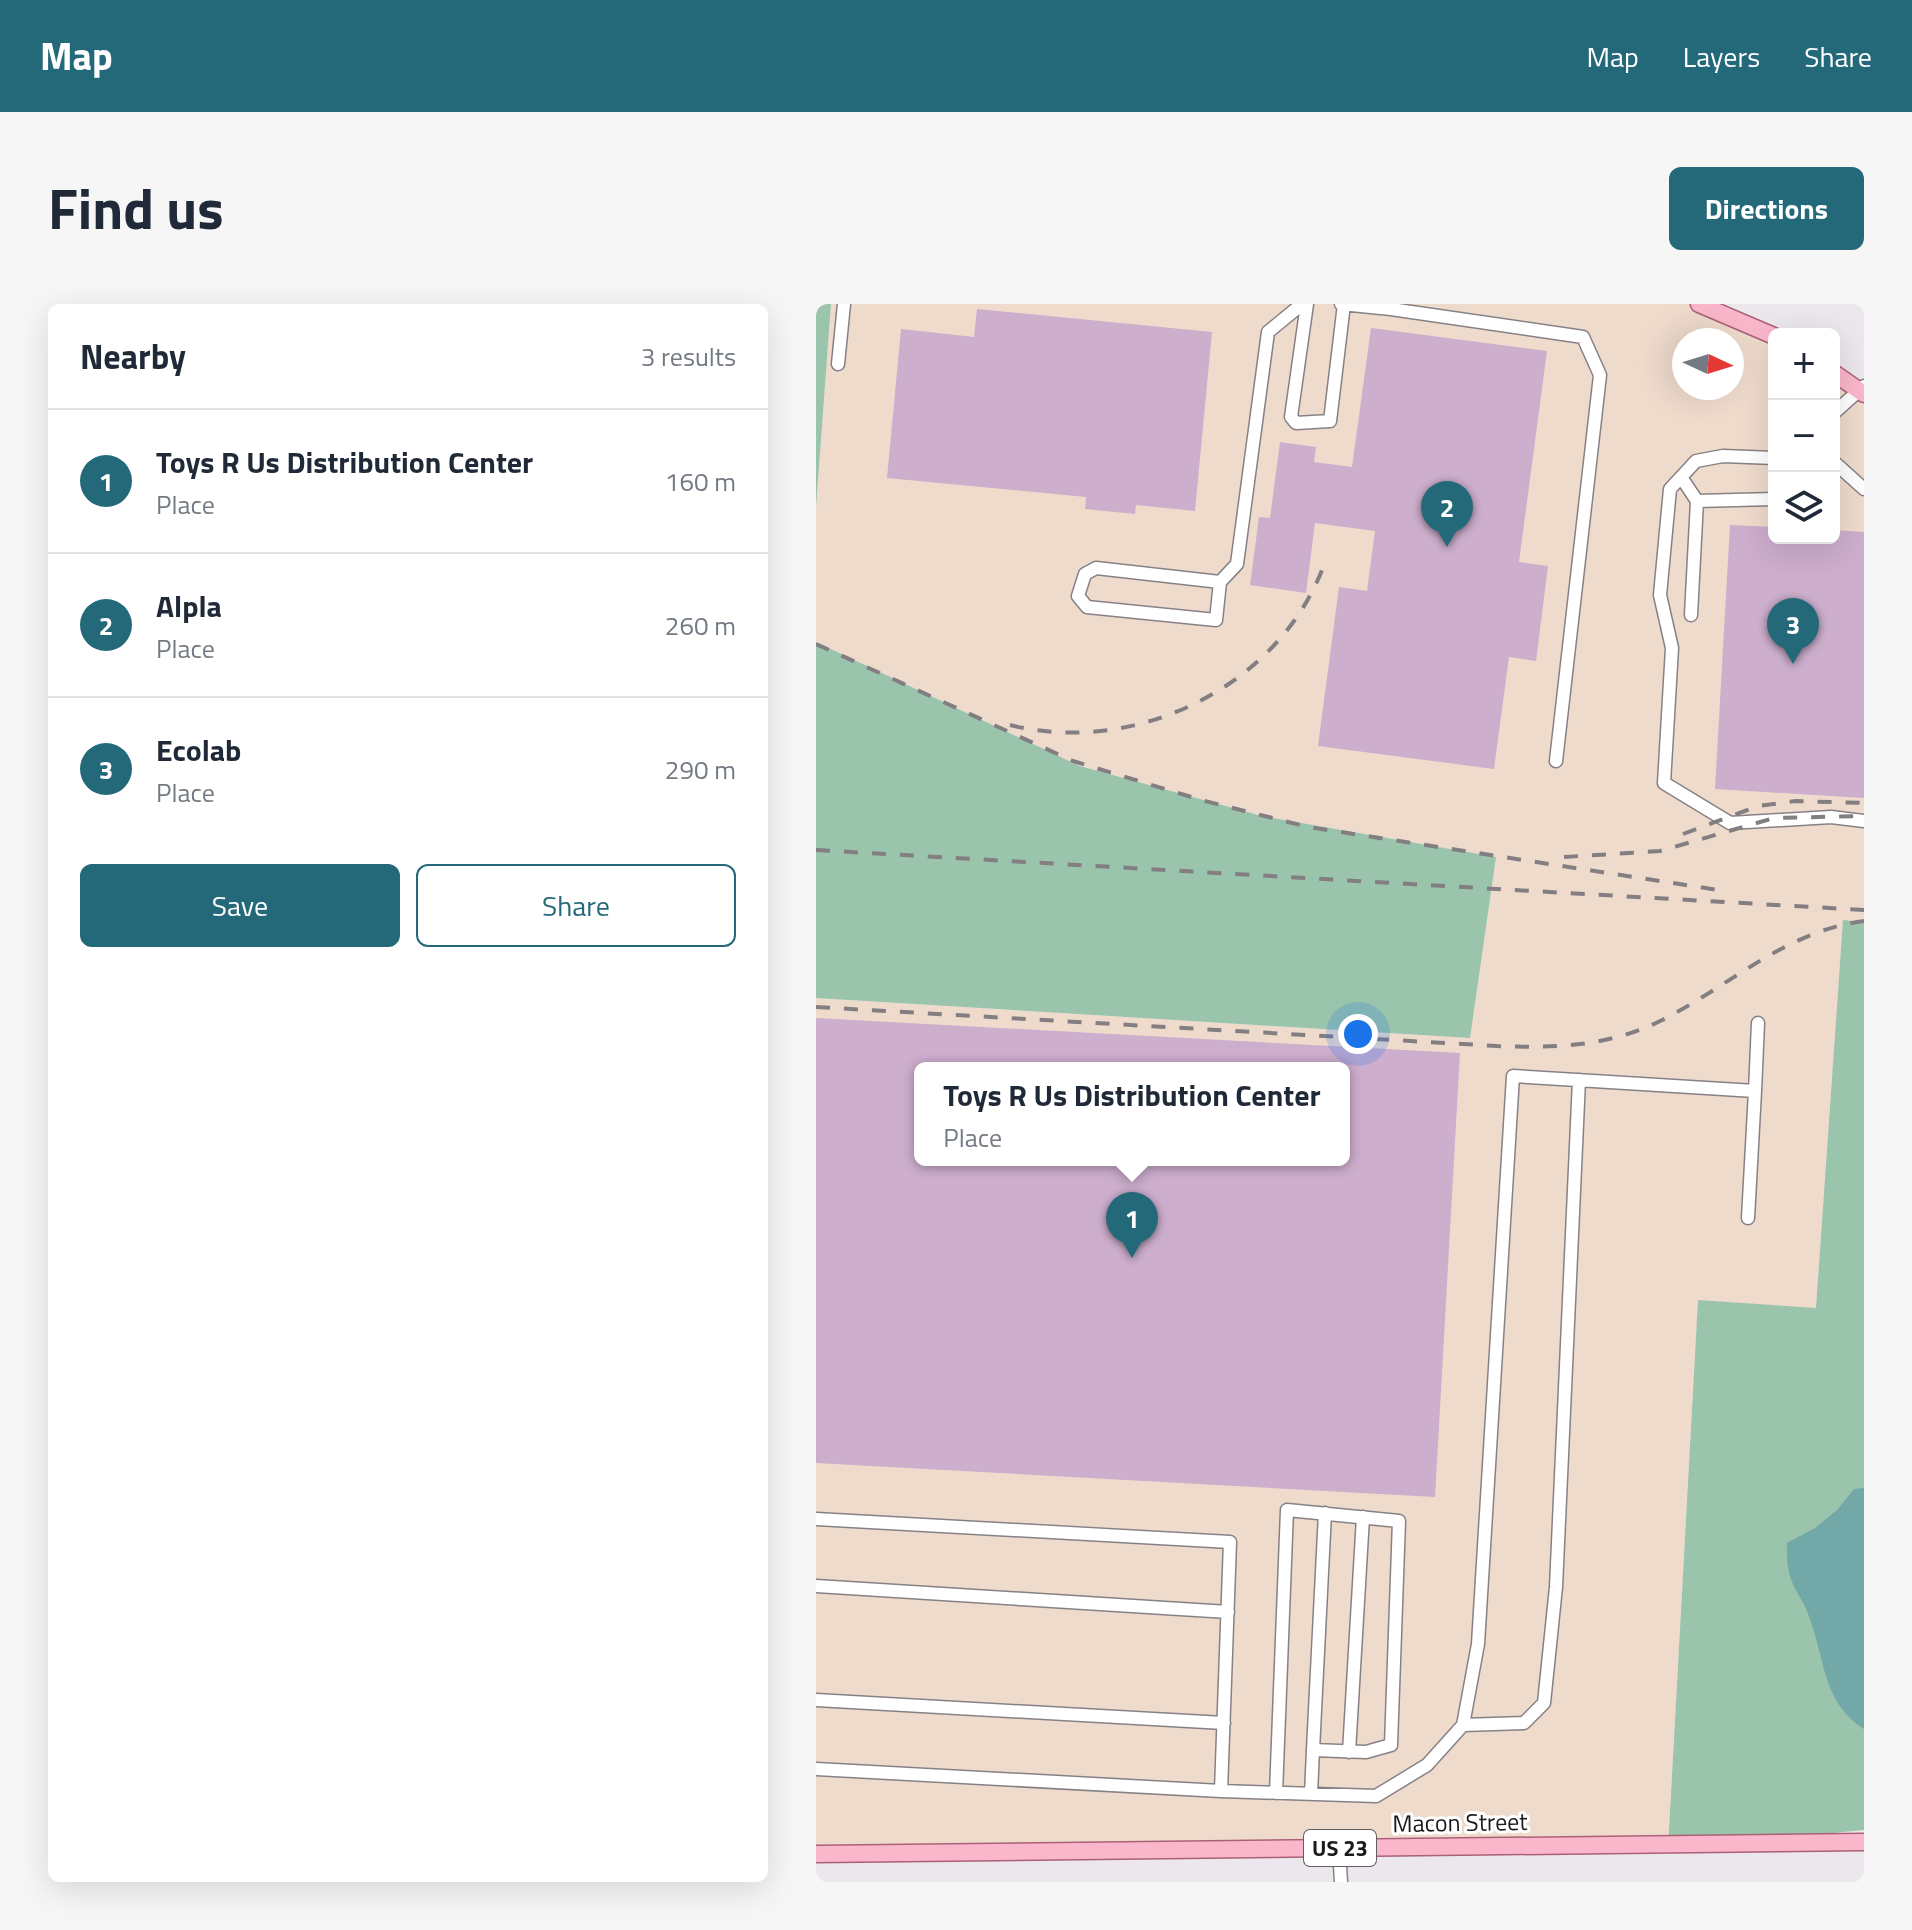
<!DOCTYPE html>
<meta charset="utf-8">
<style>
:root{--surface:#fff;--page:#f6f6f7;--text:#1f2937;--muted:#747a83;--line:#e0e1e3;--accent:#246979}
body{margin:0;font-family:"Titillium Web",sans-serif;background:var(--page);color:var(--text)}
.controls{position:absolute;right:24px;top:24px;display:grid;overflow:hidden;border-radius:12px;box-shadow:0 8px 32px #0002}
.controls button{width:72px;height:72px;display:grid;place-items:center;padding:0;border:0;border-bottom:2px solid var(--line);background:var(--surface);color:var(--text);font:40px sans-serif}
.compass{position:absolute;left:856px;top:24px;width:72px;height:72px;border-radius:50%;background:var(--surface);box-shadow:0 8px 32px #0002;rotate:94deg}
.you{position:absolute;left:542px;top:730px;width:28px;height:28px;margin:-20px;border:6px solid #fff;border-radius:50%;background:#1a73e8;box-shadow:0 0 0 12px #1a73e833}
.badge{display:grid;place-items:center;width:52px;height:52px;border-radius:50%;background:var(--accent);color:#fff;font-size:26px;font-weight:700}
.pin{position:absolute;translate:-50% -66px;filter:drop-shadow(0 2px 4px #0008)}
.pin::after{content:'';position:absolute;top:42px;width:28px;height:24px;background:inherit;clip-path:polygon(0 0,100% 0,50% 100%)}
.popup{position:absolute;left:98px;top:758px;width:436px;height:104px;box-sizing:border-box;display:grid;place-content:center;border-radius:12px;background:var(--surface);filter:drop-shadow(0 2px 6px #0005);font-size:26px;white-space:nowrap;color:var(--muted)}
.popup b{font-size:30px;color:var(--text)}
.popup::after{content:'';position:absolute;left:50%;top:100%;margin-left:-16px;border:16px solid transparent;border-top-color:var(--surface)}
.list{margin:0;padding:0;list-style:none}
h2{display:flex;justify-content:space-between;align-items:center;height:104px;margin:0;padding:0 32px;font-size:34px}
h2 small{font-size:26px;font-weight:400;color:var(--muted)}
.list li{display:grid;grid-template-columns:52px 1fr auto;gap:24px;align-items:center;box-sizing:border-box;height:144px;padding:0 32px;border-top:2px solid var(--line)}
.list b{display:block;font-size:30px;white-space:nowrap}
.list p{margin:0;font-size:26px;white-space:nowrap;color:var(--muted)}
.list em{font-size:26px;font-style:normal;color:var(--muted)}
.actions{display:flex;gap:16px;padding:24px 32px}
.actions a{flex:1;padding:18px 0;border:2px solid var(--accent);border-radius:12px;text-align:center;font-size:28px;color:var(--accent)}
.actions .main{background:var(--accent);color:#fff}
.icon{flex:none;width:44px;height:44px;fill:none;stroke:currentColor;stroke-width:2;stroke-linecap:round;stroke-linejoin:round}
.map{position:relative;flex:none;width:1048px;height:1578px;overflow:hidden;border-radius:12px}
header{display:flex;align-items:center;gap:48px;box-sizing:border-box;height:112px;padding:0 40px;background:var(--accent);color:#fff}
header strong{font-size:38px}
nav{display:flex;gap:44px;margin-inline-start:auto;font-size:28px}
.intro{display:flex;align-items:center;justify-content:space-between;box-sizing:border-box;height:192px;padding:0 48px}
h1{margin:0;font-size:56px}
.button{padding:20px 36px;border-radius:12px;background:var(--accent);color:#fff;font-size:28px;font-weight:700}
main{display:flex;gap:48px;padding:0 48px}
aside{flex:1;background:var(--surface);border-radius:12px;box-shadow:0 8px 32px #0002}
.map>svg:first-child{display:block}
</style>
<header>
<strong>Map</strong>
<nav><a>Map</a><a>Layers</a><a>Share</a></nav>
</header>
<div class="intro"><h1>Find us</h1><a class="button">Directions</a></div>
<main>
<aside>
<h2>Nearby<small>3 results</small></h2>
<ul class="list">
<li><span class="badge">1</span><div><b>Toys R Us Distribution Center</b><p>Place</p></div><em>160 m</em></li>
<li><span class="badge">2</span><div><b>Alpla</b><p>Place</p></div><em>260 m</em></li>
<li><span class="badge">3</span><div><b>Ecolab</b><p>Place</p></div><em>290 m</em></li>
</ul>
<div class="actions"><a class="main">Save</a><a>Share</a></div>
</aside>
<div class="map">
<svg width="1048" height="1578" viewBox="0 0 1048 1578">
<rect width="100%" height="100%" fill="#ece7ec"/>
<path fill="#efdbcc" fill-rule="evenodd" d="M15,0H895L958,30V234H1018V64L1048,92V618L1027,616L1000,1005L882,996L852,1545L0,1549V694L653,734L680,553L446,512L264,462L0,338V203ZM868,36H916V84H868ZM104,764H528V856H104Z"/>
<path fill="#9ac4ac" d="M0,0H15L0,203Z
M0,338L264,462L446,512L680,553L654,734L0,694Z
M1027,616L1048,618V1526L852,1545L882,996L1000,1004Z"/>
<path fill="#73a8a8" d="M1048,1184V1425C1009,1401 1009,1360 996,1321C985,1284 969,1285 971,1239L999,1224L1021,1206L1038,1185Z"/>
<path fill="#cdaecd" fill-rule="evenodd" d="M161,5L396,28L379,207L320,201L319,210L269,205L270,193L71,174L85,25L158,33Z
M555,24L731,47L703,258L732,262L720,357L693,353L678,465L502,442L523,283L551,287L559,227L499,219L490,289L434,281L443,213L454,214L464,138L500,143L498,158L536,163Z
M914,221L958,223V234H1018V226L1048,228V494L899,485Z
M0,714L644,749L619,1193L0,1159ZM104,764H528V856H104Z"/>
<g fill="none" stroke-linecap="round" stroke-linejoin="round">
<defs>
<path id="minor" d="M491,0L475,113L480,119L514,117L528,0
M525,0L575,5V0
M575,5L767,33L784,71L740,457
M22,60L28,0
M1018,109L1048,82
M958,154L907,152L880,157L854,185L844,291L856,344L848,479L914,519L1015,513L1048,517
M1018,158L1048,185
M865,173L881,197L875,311
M881,197L958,195
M404,278L400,316L271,303L262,292L269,270L280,264L404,278L421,260L452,28L486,0
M939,787L942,719
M0,1215L414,1238L405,1487L0,1465
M0,1282L412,1308
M0,1396L408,1419
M647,1421L708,1419L728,1399L740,1283L763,776
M497,1446L509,1209
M533,1448L547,1213
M405,1487L560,1492L611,1461L647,1421L662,1340L697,772L939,787L932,914
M460,1489L471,1206L583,1217L575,1441L550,1448L497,1446L495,1490
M523,1544L525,1578"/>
<path id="major" d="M883,0L958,32
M1018,69L1048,90
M0,1550L1048,1538"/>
</defs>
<use href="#minor" stroke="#868186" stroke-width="15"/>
<use href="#major" stroke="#aa6177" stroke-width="19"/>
<use href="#minor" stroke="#fff" stroke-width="12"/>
<use href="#major" stroke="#fab7cb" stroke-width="16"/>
<path stroke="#827e82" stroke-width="4" stroke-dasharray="14 14" stroke-linecap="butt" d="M0,340L257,457L385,496L492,523L909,587
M194,421C317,452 459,385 506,266
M867,530L942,502L980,497L1048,499
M0,546L1048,606
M748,553L844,547L958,514L1048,512
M0,703L681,742C737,744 790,743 842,718C912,684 968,627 1048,617"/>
</g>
<g text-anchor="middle" stroke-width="6" stroke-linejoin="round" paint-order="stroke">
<rect fill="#fff" stroke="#605f60" stroke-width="2" x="488" y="1526" width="72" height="36" rx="6"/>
<g font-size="22" font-weight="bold" fill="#1c1a1c">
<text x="524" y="1552">US 23</text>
</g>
<g font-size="24" fill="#1c1a1c" stroke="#fff">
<text transform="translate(644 1519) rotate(-1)" y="8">Macon Street</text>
</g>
</g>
</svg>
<div class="controls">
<button>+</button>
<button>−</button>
<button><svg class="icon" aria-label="layers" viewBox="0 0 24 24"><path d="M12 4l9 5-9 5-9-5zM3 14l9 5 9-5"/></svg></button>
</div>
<svg class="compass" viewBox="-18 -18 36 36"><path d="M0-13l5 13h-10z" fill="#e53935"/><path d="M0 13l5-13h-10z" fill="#747a83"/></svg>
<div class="you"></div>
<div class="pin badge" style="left:316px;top:954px">1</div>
<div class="popup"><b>Toys R Us Distribution Center</b>Place</div>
<div class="pin badge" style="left:631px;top:243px">2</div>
<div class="pin badge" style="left:977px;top:360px">3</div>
</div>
</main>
